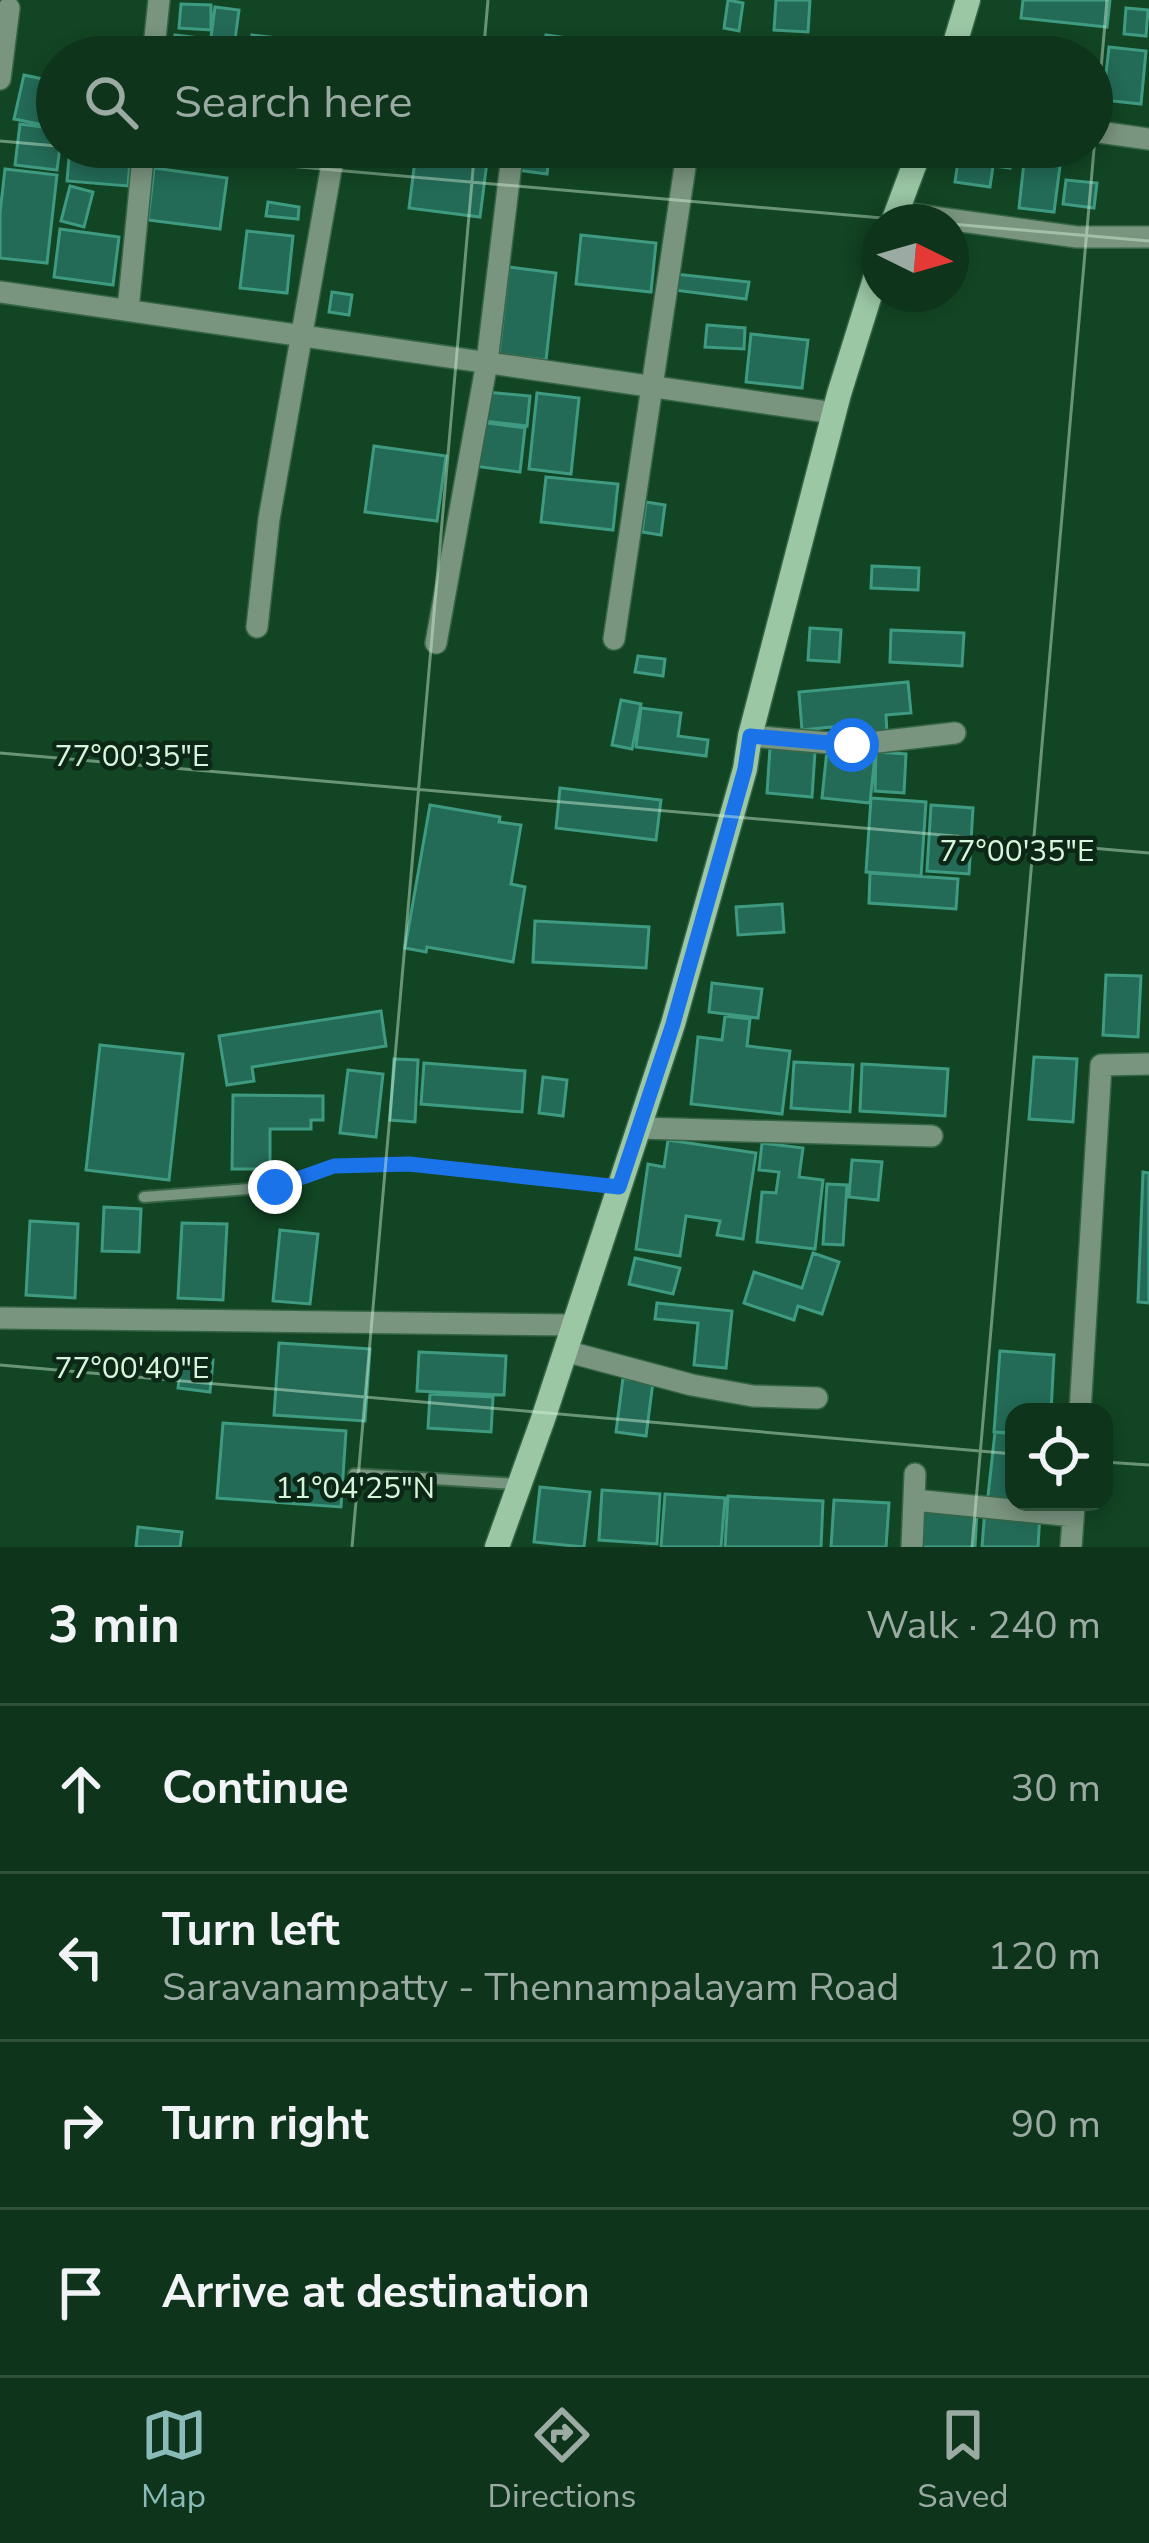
<!DOCTYPE html>
<meta charset="utf-8">
<style>
:root{--surface:#0e341b;--page:#1c3f28;--text:#f1f3f6;--muted:#9baaa3;--line:#2e4f3a;--accent:#8bbbb9}
body{margin:0;font-family:"Nunito Sans",sans-serif;background:var(--page);color:var(--text)}
.controls{position:absolute;right:36px;bottom:36px;display:grid;overflow:hidden;border-radius:24px;box-shadow:0 6px 18px #0003}
.controls button{width:108px;height:108px;display:grid;place-items:center;padding:0;border:0;border-bottom:3px solid var(--line);background:var(--surface);color:var(--text);font:60px sans-serif}
.compass{position:absolute;left:861px;top:204px;width:108px;height:108px;border-radius:50%;background:var(--surface);box-shadow:0 6px 18px #0003;rotate:95deg}
.stop{position:absolute;width:36px;height:36px;margin:-27px;border:9px solid #1a73e8;border-radius:50%;background:#fff}
.stop.end{background:#1a73e8;border-color:#fff;box-shadow:0 3px 12px #0008}
.list{margin:0;padding:0;list-style:none}
h2{display:flex;justify-content:space-between;align-items:center;height:156px;margin:0;padding:0 48px;font-size:51px}
h2 small{font-size:39px;font-weight:400;color:var(--muted)}
.list li{display:grid;grid-template-columns:78px 1fr auto;gap:36px;align-items:center;box-sizing:border-box;height:168px;padding:0 48px;border-top:3px solid var(--line)}
.list b{display:block;font-size:45px;white-space:nowrap}
.list p{margin:0;font-size:39px;white-space:nowrap;color:var(--muted)}
.list em{font-size:39px;font-style:normal;color:var(--muted)}
.icon{flex:none;width:66px;height:66px;fill:none;stroke:currentColor;stroke-width:2;stroke-linecap:round;stroke-linejoin:round}
.map{position:relative;flex:none;width:1149px;height:1547px;overflow:hidden}
.search{position:absolute;background:var(--surface);box-shadow:0 6px 18px #0003;left:36px;right:36px;top:36px;height:132px;display:flex;align-items:center;gap:30px;box-sizing:border-box;padding:0 42px;border-radius:66px;color:var(--muted);font-size:45px}
.sheet{height:828px;background:var(--surface)}
nav{display:flex;justify-content:space-around;align-items:center;box-sizing:border-box;height:168px;border-top:3px solid var(--line);background:var(--surface);font-size:33px;color:var(--muted)}
nav a{display:grid;justify-items:center;gap:6px}
nav .on{color:var(--accent)}
.map>svg:first-child{display:block}
</style>
<div class="map">
<svg width="1149" height="1547" viewBox="0 0 1149 1547">
<rect width="100%" height="100%" fill="#124524"/>
<path fill="#236a57" stroke="#3e9b81" stroke-width="3" d="M728,0L743,3L739,31L724,28Z
M776,0H810L808,32L774,30Z
M1023,0H1110L1107,27L1021,18Z
M181,4L211,5V30L179,28Z
M215,7L239,10L235,40L211,37Z
M1126,8L1148,10L1146,36L1124,34Z
M175,35L233,42L231,57H173Z
M252,35L323,43L321,57H249Z
M546,35L605,43L603,57H542Z
M89,44L132,54L131,57H86Z
M1109,47L1146,51L1141,104L1103,100Z
M24,75L57,82L54,127L14,119Z
M20,124L57,129V147H60L57,170L15,165Z
M70,147H131L128,186L67,181Z
M520,147L550,149L547,174L516,170Z
M960,147H1013L1010,168L993,166L990,187L955,182Z
M416,152L487,162L480,217L409,208Z
M1024,162L1060,166L1054,212L1019,208Z
M154,168L227,178L220,229L148,220Z
M5,169L57,175L47,263L0,258V213Z
M1066,180L1097,183L1094,208L1063,204Z
M70,186L93,192L84,227L61,221Z
M268,202L299,207L298,219L266,216Z
M60,229L119,237L113,285L54,277Z
M247,231L293,236L287,293L240,288Z
M581,235L656,243L651,292L576,284Z
M509,267L556,273L546,360L499,354Z
M675,274L749,282L746,299L674,290Z
M332,292L352,295L349,315L329,312Z
M707,325L745,328L744,349L705,347Z
M751,334L808,340L802,388L746,382Z
M486,392L530,396L527,426L483,421Z
M537,393L579,398L571,474L529,469Z
M480,422L525,428L520,472L474,466Z
M374,446L446,456L437,521L365,512Z
M546,477L618,484L613,530L541,522Z
M646,502L665,505L661,535L642,532Z
M872,566L919,568L918,590L871,588Z
M810,628L841,630L839,662L808,660Z
M891,630L964,633L962,666L890,662Z
M638,656L665,659L663,676L635,672Z
M908,682L911,713L886,715L887,733L833,738L832,727L802,730L799,692Z
M621,700L641,704L632,749L612,745Z
M641,708L681,713L678,736L708,740L706,756L636,747Z
M770,748L815,752L812,797L767,793Z
M827,750L875,755L870,803L822,798Z
M876,752L906,754L904,793L875,791Z
M560,788L661,800L656,840L556,828Z
M871,798L926,802L921,876L866,872Z
M430,805L500,817L499,822L521,825L511,884L525,887L513,962L427,947L426,952L405,948Z
M931,805L973,808L969,874L927,871Z
M870,873L958,879L956,909L869,903Z
M782,904L784,932L738,935L736,907Z
M535,921L649,927L646,968L533,962Z
M1106,975L1141,976L1138,1037L1103,1035Z
M712,983L762,989L758,1018L709,1012Z
M381,1011L386,1046L252,1067L254,1081L227,1085L219,1036Z
M725,1016L750,1019L747,1046L790,1051L782,1114L691,1104L698,1037L722,1040Z
M100,1045L183,1054L169,1180L86,1170Z
M1034,1057L1077,1059L1073,1122L1029,1119Z
M394,1059L418,1060L415,1122L390,1120Z
M794,1062L853,1065L850,1112L791,1108Z
M424,1063L525,1071L522,1112L421,1104Z
M862,1064L948,1069L945,1116L860,1111Z
M348,1070L383,1074L376,1137L340,1133Z
M543,1077L567,1080L563,1116L539,1113Z
M233,1095L323,1096V1120H311V1129H270V1169H232Z
M668,1140L756,1153L743,1239L717,1235L720,1221L686,1216L680,1256L636,1249L648,1164L664,1167Z
M762,1143L803,1148L799,1177L823,1180L815,1249L757,1242L762,1192L776,1193L779,1172L759,1170Z
M852,1160L882,1162L878,1200L849,1197Z
M1143,1172L1149,1173V1303L1138,1302Z
M827,1184L847,1185L843,1245L823,1244Z
M104,1207L141,1209L139,1252L102,1251Z
M30,1221L78,1224L75,1298L26,1295Z
M182,1223L227,1224L223,1300L178,1298Z
M280,1230L318,1234L310,1304L273,1301Z
M813,1253L839,1262L822,1314L798,1306L794,1320L744,1303L754,1272L802,1288Z
M635,1258L680,1268L673,1294L629,1284Z
M657,1303L732,1311L726,1368L694,1365L698,1323L655,1319Z
M279,1343L370,1349L365,1421L274,1415Z
M1000,1351L1054,1355L1051,1412H1014V1433L994,1432Z
M419,1352L506,1356L504,1395L417,1391Z
M182,1356L213,1360L210,1392L178,1388Z
M623,1378L653,1382L646,1436L616,1432Z
M430,1394L493,1397L491,1432L428,1428Z
M223,1423L346,1431L341,1507L217,1498Z
M995,1432L1014,1434V1502H1042L1041,1511L987,1505Z
M540,1487L590,1492L584,1547L534,1542Z
M602,1490L660,1494L657,1544L599,1540Z
M665,1494L725,1498L721,1547H661Z
M728,1496L823,1501L821,1547H725Z
M834,1500L889,1503L886,1547H831Z
M924,1507L977,1511L975,1547H922Z
M985,1509L1040,1513L1038,1547H982Z
M138,1527L182,1532L180,1547H136Z"/>
<g fill="none" stroke-linecap="round" stroke-linejoin="round">
<defs>
<path id="service" d="M144,1197L275,1187L334,1166L409,1164L616,1187
M354,1474L516,1484"/>
<path id="minor" d="M153,57L159,0
M524,57L525,52
M0,79L9,8
M1092,131L1149,139
M896,212L1077,237H1149
M0,292L834,413
M128,310L144,147
M257,627L269,519L335,147
M614,639L688,147
M436,643L487,362L513,147
M750,736L852,745L955,733
M639,1128L932,1136
M0,1318L574,1325
M565,1351L692,1385L753,1396L817,1398
M1080,1412L1101,1065L1149,1064
M914,1500L1073,1516
M912,1547L915,1474
M1071,1547L1074,1506"/>
<path id="secondary" d="M951,57L968,0
M893,222L921,147
M497,1547L543,1419L673,1024L745,769L750,736L839,394L879,266"/>
</defs>
<use href="#service" stroke="#356545" stroke-width="14"/>
<use href="#minor" stroke="#356545" stroke-width="24"/>
<use href="#secondary" stroke="#356545" stroke-width="27"/>
<use href="#service" stroke="#79947f" stroke-width="10"/>
<use href="#minor" stroke="#79947f" stroke-width="21"/>
<use href="#secondary" stroke="#9bc7a5" stroke-width="24"/>
</g>
<g fill="none" stroke-linecap="round" stroke-linejoin="round">
<path stroke="#1a73e8" stroke-width="15" d="M275,1187L334,1166L409,1164L619,1187L673,1024L745,769L750,736L852,745"/>
</g>
<path fill="none" stroke="#d5f5dc" stroke-width="3" stroke-opacity="0.45" d="M483,57L488,0M0,141L57,146M70,147L928,222M951,224L1149,241M0,753L1149,853M0,1365L1014,1454M1104,1462L1149,1465M352,1547L475,147M972,1547L1107,0"/>
<g font-size="30" text-anchor="middle" fill="#d5f5dc" stroke="#0c2715" stroke-width="9" stroke-linejoin="round" paint-order="stroke">
<text x="132" y="766">77°00'35"E</text>
<text x="1017" y="861">77°00'35"E</text>
<text x="132" y="1378">77°00'40"E</text>
<text x="355" y="1498">11°04'25"N</text>
</g>
</svg>
<div class="controls">
<button><svg class="icon" aria-label="locate" viewBox="0 0 24 24"><circle cx="12" cy="12" r="6"/><path d="M12 2v4M12 18v4M2 12h4M18 12h4"/></svg></button>
</div>
<svg class="compass" viewBox="-18 -18 36 36"><path d="M0-13l5 13h-10z" fill="#e53935"/><path d="M0 13l5-13h-10z" fill="#9baaa3"/></svg>
<div class="stop" style="left:852px;top:745px"></div>
<div class="stop end" style="left:275px;top:1187px"></div>
<div class="search"><svg class="icon" aria-label="search" viewBox="0 0 24 24"><circle cx="10" cy="10" r="6"/><path d="M15 15l6 6"/></svg>Search here</div>
</div>
<section class="sheet">
<h2>3 min<small>Walk · 240 m</small></h2>
<ul class="list">
<li><svg class="icon" aria-label="ahead" viewBox="0 0 24 24"><path d="M12 20V5M6 11l6-6 6 6"/></svg><div><b>Continue</b></div><em>30 m</em></li>
<li><svg class="icon" aria-label="left" viewBox="0 0 24 24"><path d="M17 20v-9H6M10 6l-5 5 5 5"/></svg><div><b>Turn left</b><p>Saravanampatty - Thennampalayam Road</p></div><em>120 m</em></li>
<li><svg class="icon" aria-label="right" viewBox="0 0 24 24"><path d="M7 20v-9h11M14 6l5 5-5 5"/></svg><div><b>Turn right</b></div><em>90 m</em></li>
<li><svg class="icon" aria-label="arrive" viewBox="0 0 24 24"><path d="M6 21V4h12l-3 4 3 4H6"/></svg><div><b>Arrive at destination</b></div></li>
</ul>
</section>
<nav>
<a class="on"><svg class="icon" aria-label="map" viewBox="0 0 24 24"><path d="M3 6l6-2 6 2 6-2v14l-6 2-6-2-6 2zM9 4v14M15 6v14"/></svg>Map</a>
<a><svg class="icon" aria-label="directions" viewBox="0 0 24 24"><path d="M12 3l9 9-9 9-9-9zM9 14v-3h6M13 9l2 2-2 2"/></svg>Directions</a>
<a><svg class="icon" aria-label="saved" viewBox="0 0 24 24"><path d="M7 4h10v16l-5-4-5 4z"/></svg>Saved</a>
</nav>
